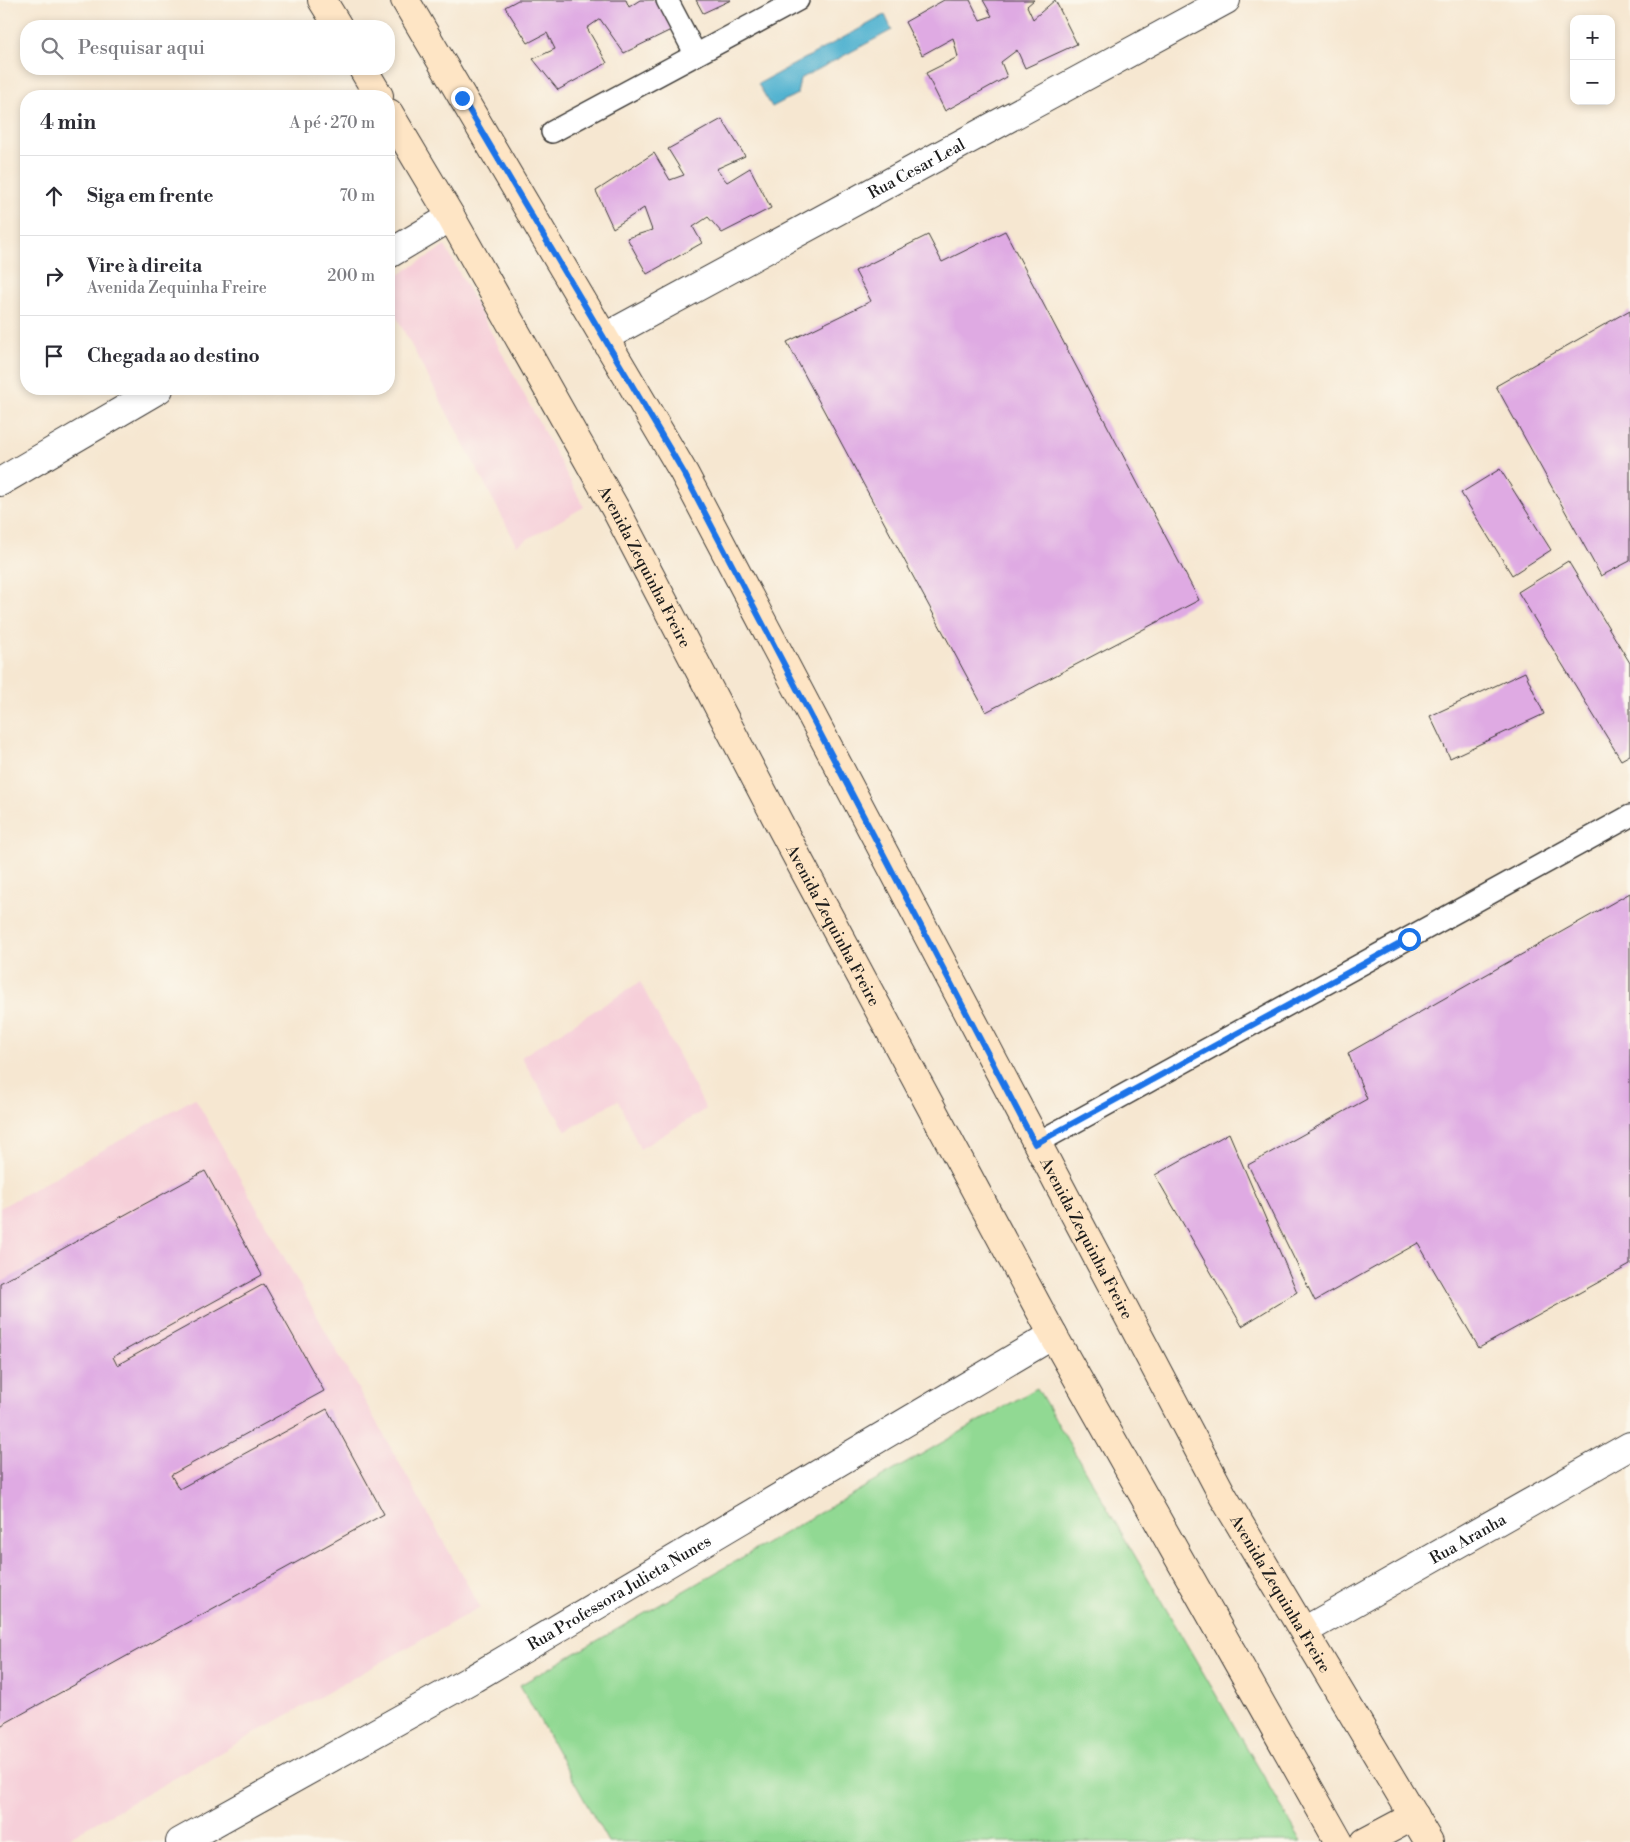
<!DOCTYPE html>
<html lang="pt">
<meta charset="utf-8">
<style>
:root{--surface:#fff;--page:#f2f2f3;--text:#2b2b33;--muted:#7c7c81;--line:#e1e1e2}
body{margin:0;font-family:"Libre Bodoni",serif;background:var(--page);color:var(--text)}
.controls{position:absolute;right:15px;top:15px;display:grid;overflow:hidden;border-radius:10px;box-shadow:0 2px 8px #0003}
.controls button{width:45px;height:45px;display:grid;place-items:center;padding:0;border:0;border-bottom:1px solid var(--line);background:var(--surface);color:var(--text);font:25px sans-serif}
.stop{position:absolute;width:15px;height:15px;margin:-11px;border:4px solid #1a73e8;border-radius:50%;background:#fff}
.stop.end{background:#1a73e8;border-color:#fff;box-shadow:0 1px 5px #0008}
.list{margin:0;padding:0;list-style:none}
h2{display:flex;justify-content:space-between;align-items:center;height:65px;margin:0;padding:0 20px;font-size:21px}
h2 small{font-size:16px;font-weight:400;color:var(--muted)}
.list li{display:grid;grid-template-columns:32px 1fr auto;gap:15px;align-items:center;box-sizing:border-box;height:80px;padding:0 20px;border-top:1px solid var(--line)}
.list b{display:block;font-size:19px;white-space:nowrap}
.list p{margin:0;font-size:16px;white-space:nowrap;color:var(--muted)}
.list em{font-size:16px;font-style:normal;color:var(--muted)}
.icon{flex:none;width:28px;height:28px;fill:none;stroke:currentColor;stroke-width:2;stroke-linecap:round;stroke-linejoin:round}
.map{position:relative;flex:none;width:1630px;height:1842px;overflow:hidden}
.search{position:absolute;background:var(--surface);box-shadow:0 2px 8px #0003;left:20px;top:20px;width:375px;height:55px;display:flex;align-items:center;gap:12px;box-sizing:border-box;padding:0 18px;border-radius:20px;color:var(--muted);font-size:19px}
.panel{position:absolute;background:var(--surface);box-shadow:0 2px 8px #0003;left:20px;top:90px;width:375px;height:305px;border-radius:20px}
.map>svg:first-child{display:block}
</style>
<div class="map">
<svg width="1630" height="1842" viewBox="0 0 1630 1842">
<rect width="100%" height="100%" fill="#fbf7ec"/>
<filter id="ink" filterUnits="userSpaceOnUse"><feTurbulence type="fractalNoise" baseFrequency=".02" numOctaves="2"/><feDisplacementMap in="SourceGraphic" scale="10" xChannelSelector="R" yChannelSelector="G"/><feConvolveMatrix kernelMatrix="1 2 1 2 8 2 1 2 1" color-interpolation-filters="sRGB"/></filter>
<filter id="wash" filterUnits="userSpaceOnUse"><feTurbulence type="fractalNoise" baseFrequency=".0096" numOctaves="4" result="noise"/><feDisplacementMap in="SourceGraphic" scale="20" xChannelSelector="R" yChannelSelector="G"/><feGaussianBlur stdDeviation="1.12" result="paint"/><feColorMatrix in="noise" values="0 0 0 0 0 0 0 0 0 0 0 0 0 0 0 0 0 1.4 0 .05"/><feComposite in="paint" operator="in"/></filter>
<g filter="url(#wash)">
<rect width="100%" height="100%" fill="#f6e7d1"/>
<path fill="#f6cfd9" d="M445,246L584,507L517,545L389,303V281Z
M640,982L706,1109L640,1149L618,1100L566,1131L521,1057Z
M195,1098L480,1607L61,1842H0V1208Z"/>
<path fill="#91d993" stroke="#567a58" d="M1037,1388L1302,1842H608L520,1685Z"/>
<path fill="#51b2d0" stroke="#366776" d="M885,15L892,30L800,79L797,94L772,107L758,84Z"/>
<g id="blocks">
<path fill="#dfaae3" d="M518,0H626L629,7L640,0H658L673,29L624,53L600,19L587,28L607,63L558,90L533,59L555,49L547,33L528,43L505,7Z
M696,0H731L703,13Z
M944,0H970L980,20L992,16L983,0H1034L1027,6L1033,19L1055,0L1077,44L1025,68L1017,50L1001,62L1007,77L945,111L926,73L958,57L953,38L922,55L905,22Z
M722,119L745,156L716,169L727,182L750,168L771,208L722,233L708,217L693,227L702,243L647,274L627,238L652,230L644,208L613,228L596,191L654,153L670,180L684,175L668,149Z
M1005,231L1199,600L986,712L787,342L871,301L855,271L928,235L942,262Z
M1630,310V561L1601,576L1496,386Z
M1500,469L1551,550L1512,575L1461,493Z
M1568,561L1630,663V755L1621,760L1518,592Z
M1525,672L1544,714L1450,758L1430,716Z
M1630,893V1265L1479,1348L1418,1243L1315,1301L1248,1165L1367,1099L1348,1053Z
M1229,1133L1297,1292L1242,1326L1155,1175Z
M205,1171L262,1275L113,1357L117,1365L264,1284L324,1391L171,1475L179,1489L327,1409L384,1514L0,1726V1283Z"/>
</g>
</g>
<g filter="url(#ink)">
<use href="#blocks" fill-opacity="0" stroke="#3d3a37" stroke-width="1"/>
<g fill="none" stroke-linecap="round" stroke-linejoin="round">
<defs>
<path id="service" d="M667,0L696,55
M552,132L798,0
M1035,1144L1630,816"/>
<g id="minor">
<path d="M389,254L451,217"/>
<path id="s1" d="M605,337L1226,0"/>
<path d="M0,482L159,389"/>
<path id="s2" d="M1304,1631L1630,1446"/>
<path id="s3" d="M180,1842L474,1678L1053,1335"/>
</g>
<g id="secondary">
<path d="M322,0L338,26"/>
<path id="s4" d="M405,0L684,473L1223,1496L1429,1842"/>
<path d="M363,69L379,96"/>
<path id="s5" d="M389,113L451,217L616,510L781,827L1053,1335L1339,1842"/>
<path d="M1365,1842L1414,1816"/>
</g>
</defs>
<use href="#service" stroke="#3d3a37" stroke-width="24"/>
<use href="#minor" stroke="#3d3a37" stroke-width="30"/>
<use href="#secondary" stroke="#3d3a37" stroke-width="30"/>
<use href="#service" stroke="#fff" stroke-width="21"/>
<use href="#minor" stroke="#fff" stroke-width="28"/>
<use href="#secondary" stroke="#fee5c5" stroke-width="28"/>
</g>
</g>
<g fill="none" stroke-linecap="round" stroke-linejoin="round" filter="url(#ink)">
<path stroke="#1a73e8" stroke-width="6" d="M462,98L684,473L1035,1144L1409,939"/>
</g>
<g text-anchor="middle" stroke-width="4.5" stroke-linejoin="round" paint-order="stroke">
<g font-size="16" fill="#1c1c1c" stroke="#fbf7ec">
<text dy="6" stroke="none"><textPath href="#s1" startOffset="354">Rua Cesar Leal</textPath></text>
<text dy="6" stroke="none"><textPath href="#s5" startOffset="521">Avenida Zequinha Freire</textPath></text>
<text dy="6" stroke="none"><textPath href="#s5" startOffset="926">Avenida Zequinha Freire</textPath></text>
<text dy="6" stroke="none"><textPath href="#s4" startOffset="1414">Avenida Zequinha Freire</textPath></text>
<text dy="6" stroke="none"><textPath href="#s2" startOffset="188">Rua Aranha</textPath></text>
<text dy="6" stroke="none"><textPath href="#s3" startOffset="505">Rua Professora Julieta Nunes</textPath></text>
<text dy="6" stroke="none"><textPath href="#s4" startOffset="1819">Avenida Zequinha Freire</textPath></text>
</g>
</g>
</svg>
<div class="controls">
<button>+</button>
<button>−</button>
</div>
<div class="stop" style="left:1409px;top:939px"></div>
<div class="stop end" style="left:462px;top:98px"></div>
<div class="search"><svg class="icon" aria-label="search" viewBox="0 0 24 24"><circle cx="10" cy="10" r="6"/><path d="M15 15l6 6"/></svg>Pesquisar aqui</div>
<section class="panel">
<h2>4 min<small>A pé · 270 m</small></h2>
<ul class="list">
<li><svg class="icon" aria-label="ahead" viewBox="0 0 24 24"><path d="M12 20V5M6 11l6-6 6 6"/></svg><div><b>Siga em frente</b></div><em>70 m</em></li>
<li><svg class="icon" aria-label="right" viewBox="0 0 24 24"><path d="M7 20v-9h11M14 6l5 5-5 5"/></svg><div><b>Vire à direita</b><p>Avenida Zequinha Freire</p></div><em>200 m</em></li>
<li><svg class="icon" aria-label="arrive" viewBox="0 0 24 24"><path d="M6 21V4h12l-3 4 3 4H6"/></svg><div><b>Chegada ao destino</b></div></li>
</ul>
</section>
</div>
